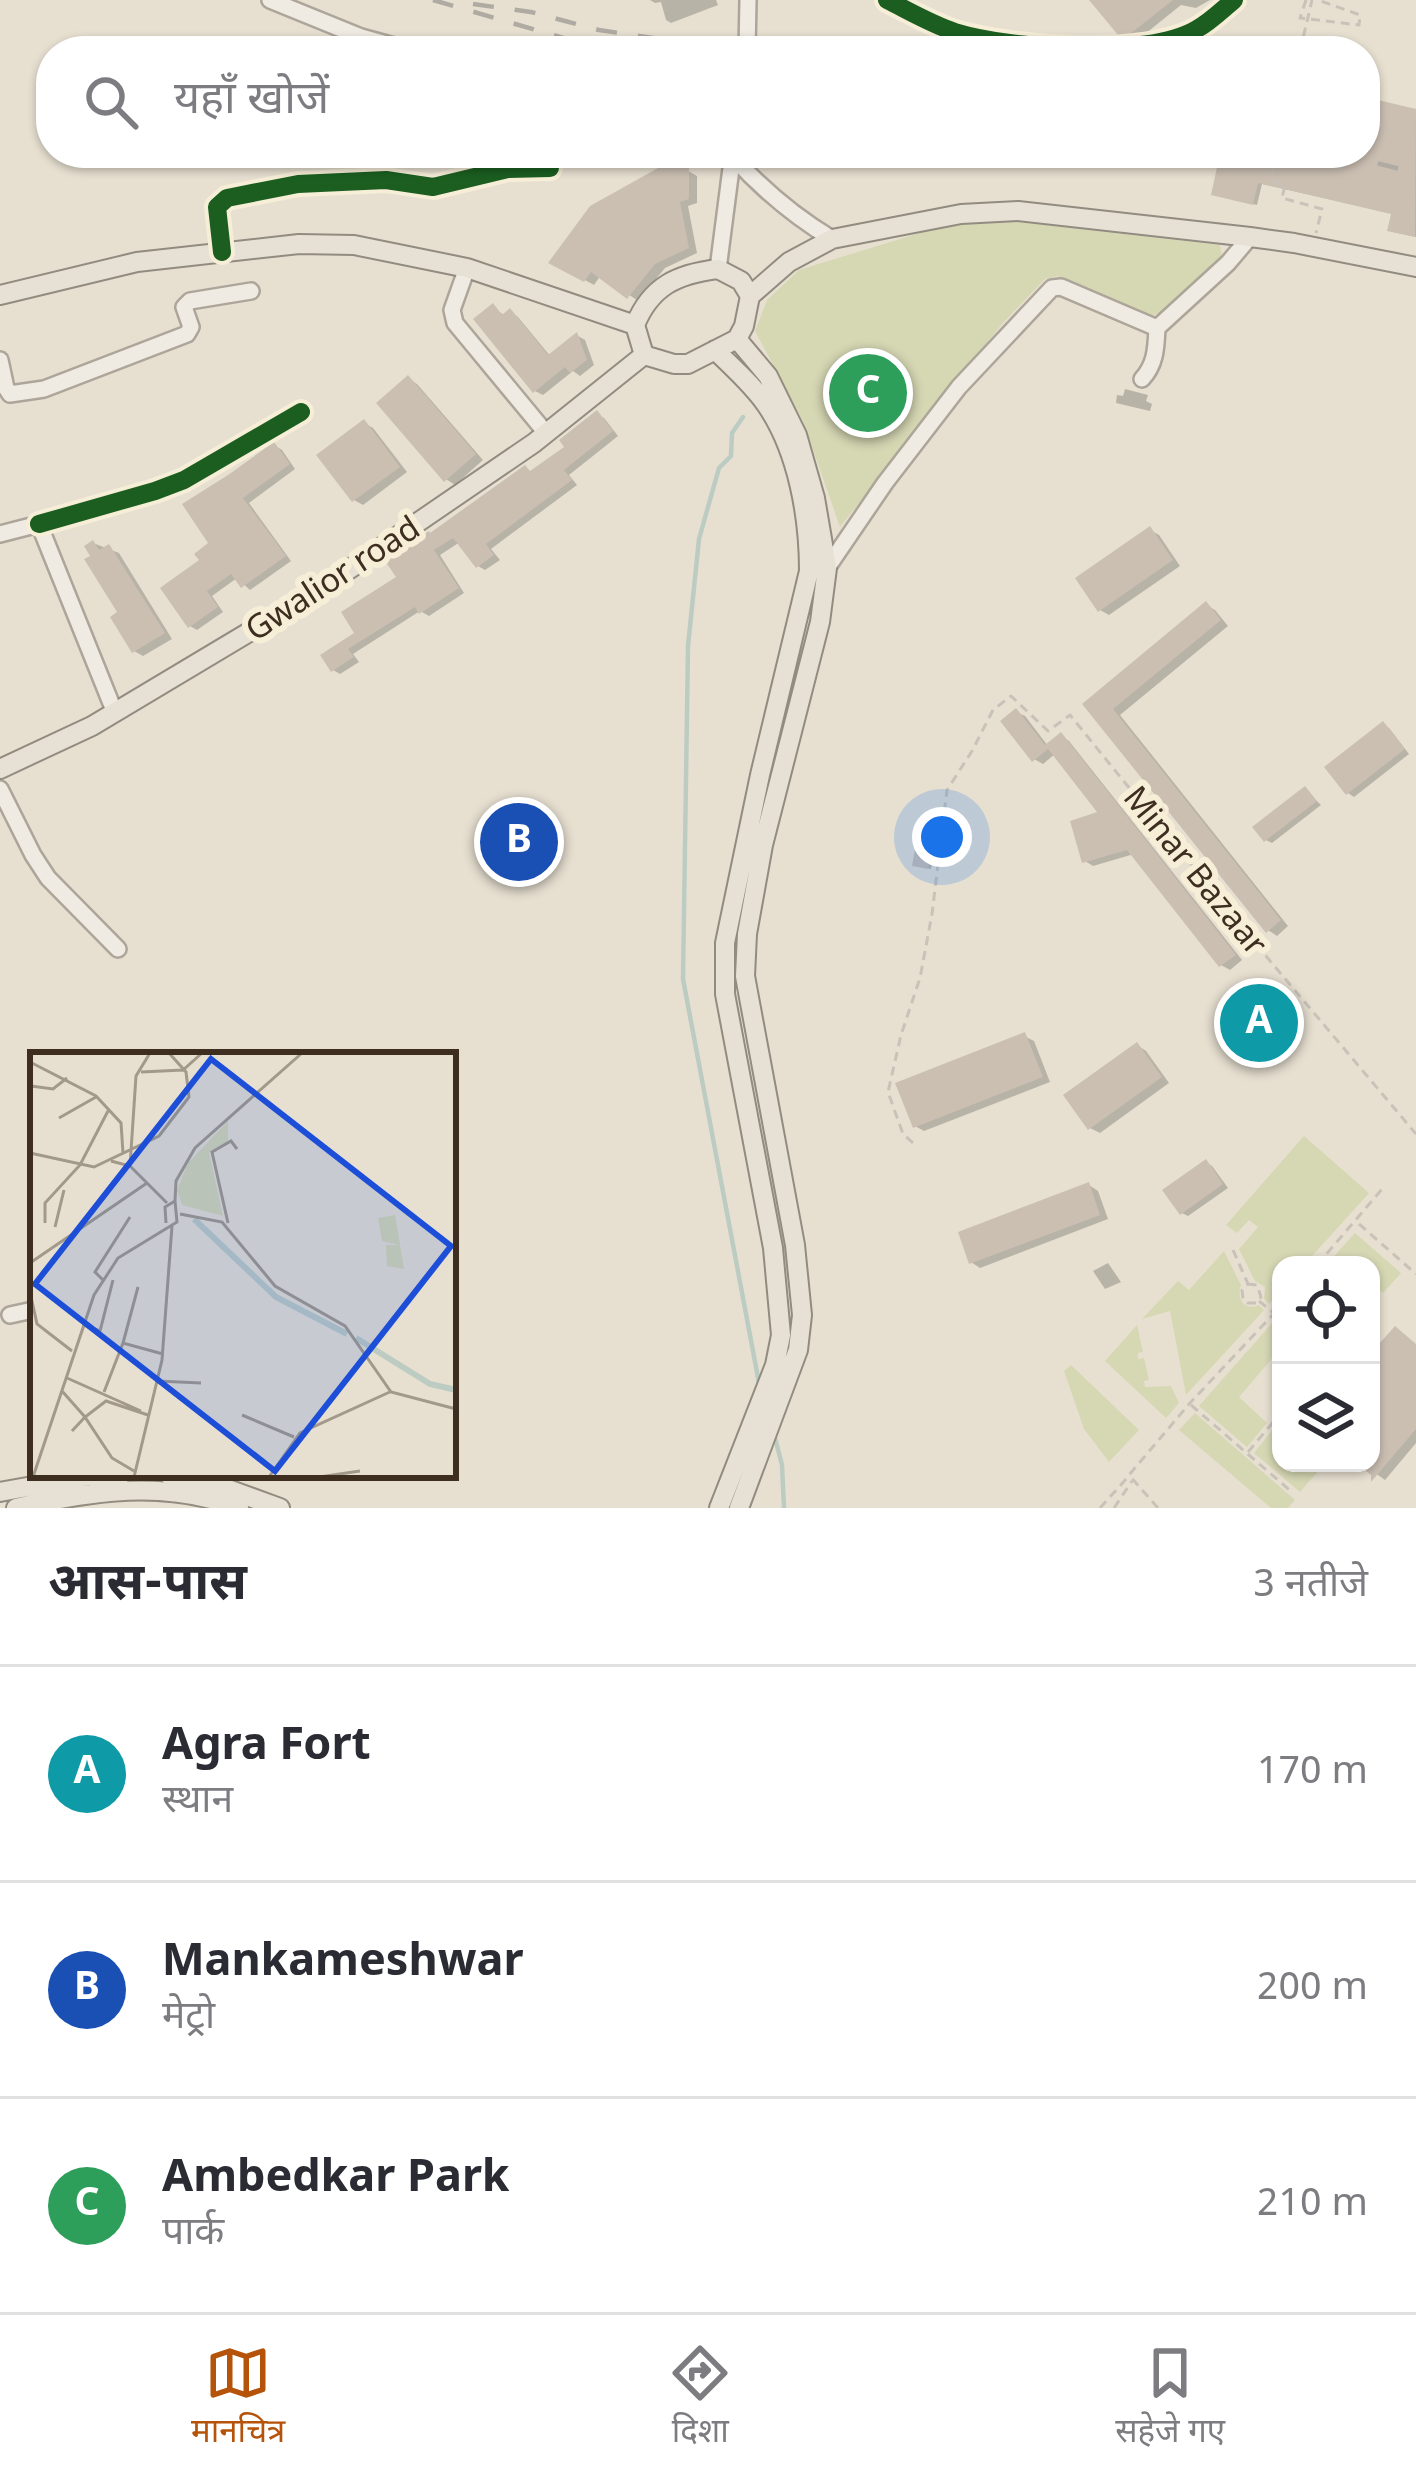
<!DOCTYPE html>
<html lang="hi">
<meta charset="utf-8">
<style>
:root{--surface:#fff;--page:#f7f7f7;--text:#2b2b33;--muted:#7c7c81;--line:#e1e1e2;--accent:#b45309}
body{margin:0;font-family:Georgia,"Noto Sans Devanagari",serif;background:var(--page);color:var(--text)}
.controls{position:absolute;right:36px;bottom:36px;display:grid;overflow:hidden;border-radius:24px;box-shadow:0 3px 9px #0004}
.controls button{width:108px;height:108px;display:grid;place-items:center;padding:0;border:0;border-bottom:3px solid var(--line);background:var(--surface);color:var(--text);font:60px sans-serif}
.you{position:absolute;left:942px;top:837px;width:42px;height:42px;margin:-30px;border:9px solid #fff;border-radius:50%;background:#1a73e8;box-shadow:0 0 0 18px #1a73e833}
.badge{display:grid;place-items:center;width:78px;height:78px;border-radius:50%;background:var(--accent);color:#fff;font-size:39px;font-weight:700}
.pin{position:absolute;translate:-50% -50%;border:6px solid #fff;box-shadow:0 3px 12px #0006}
.list{margin:0;padding:0;list-style:none}
h2{display:flex;justify-content:space-between;align-items:center;height:156px;margin:0;padding:0 48px;font-size:51px}
h2 small{font-size:39px;font-weight:400;color:var(--muted)}
.list li{display:grid;grid-template-columns:78px 1fr auto;gap:36px;align-items:center;box-sizing:border-box;height:216px;padding:0 48px;border-top:3px solid var(--line)}
.list b{display:block;font-size:45px;white-space:nowrap}
.list p{margin:0;font-size:39px;white-space:nowrap;color:var(--muted)}
.list em{font-size:39px;font-style:normal;color:var(--muted)}
.icon{flex:none;width:66px;height:66px;fill:none;stroke:currentColor;stroke-width:2;stroke-linecap:round;stroke-linejoin:round}
.map{position:relative;flex:none;width:1416px;height:1508px;overflow:hidden}
.search{position:absolute;background:var(--surface);box-shadow:0 3px 9px #0004;left:36px;right:36px;top:36px;height:132px;display:flex;align-items:center;gap:30px;box-sizing:border-box;padding:0 42px;border-radius:48px;color:var(--muted);font-size:45px}
.sheet{height:804px;background:var(--surface)}
nav{display:flex;justify-content:space-around;align-items:center;box-sizing:border-box;height:168px;border-top:3px solid var(--line);background:var(--surface);font-size:33px;color:var(--muted)}
nav a{display:grid;justify-items:center;gap:6px}
nav .on{color:var(--accent)}
.map>svg:first-child{display:block}
</style>
<div class="map">
<svg width="1416" height="1508" viewBox="0 0 1416 1508">
<rect width="100%" height="100%" fill="#e7e0d1"/>
<path fill="#d6d7b3" d="M992,219L1220,245L1222,256L1163,311L1148,318L1057,276L1045,279L1001,325L840,527L803,421L755,331L767,300L799,270L939,227Z
M1304,1136L1369,1193L1304,1265H1281V1291L1269,1304L1264,1299L1265,1287L1255,1281L1239,1249L1258,1227L1249,1220L1237,1233L1226,1225Z
M1355,1233L1401,1273L1383,1293L1371,1282V1265H1326Z
M1224,1251L1241,1285C1236,1298 1244,1312 1259,1305L1264,1310L1186,1395L1170,1311L1142,1319L1178,1281L1189,1290Z
M1274,1321L1281,1327V1348L1239,1397L1267,1423L1247,1447L1199,1406Z
M1137,1325L1143,1352L1138,1353V1359L1144,1358L1149,1380L1144,1381L1145,1387L1171,1386L1179,1403L1166,1418L1105,1361Z
M1071,1365L1139,1430L1109,1462L1084,1429L1064,1371Z
M1195,1413L1295,1500L1288,1508H1271L1179,1430Z
M1274,1428L1281,1434V1463H1315L1321,1468L1300,1492L1254,1453Z"/>
<path fill="#0003" d="M650,0H716L718,5L671,23L666,20L661,2L655,3Z
M1093,0H1210L1196,8L1181,5L1140,38L1130,39L1120,33Z
M1365,100L1416,112V237L1394,232V214L1262,184L1257,205L1219,196L1223,153L1273,163L1275,153H1365Z
M583,153H607L594,163Z
M688,171L697,176V203L688,206L697,253L665,268L638,301L601,275L594,285L552,262Z
M493,307L505,316L510,312L518,317L551,357L578,336L585,340L594,365L580,376L573,371L543,395L535,391Z
M408,379L417,384L483,460L455,485L446,479Z
M1125,389L1148,395L1146,401L1152,404L1150,411L1116,403L1117,395L1123,396Z
M597,414L604,418L618,436L569,475L577,485L491,549L500,560L485,570L478,566L460,542L440,555L464,593L429,616L420,611L353,654L359,662L340,674L333,670L400,578L389,562L568,448Z
M364,423L373,428L407,472L363,505L354,500Z
M274,445L282,450L295,469L249,503L291,561L250,590L237,578L212,596L223,612L197,630L190,626L203,561Z
M1150,530L1159,535L1180,566L1109,615L1100,610Z
M93,543L119,553L172,639L143,656L134,651L121,613L94,557Z
M1206,605L1215,610L1228,626L1120,715L1288,926L1277,936L1268,930L1086,704Z
M1016,712L1025,716L1048,746L1061,736L1069,741L1242,960L1230,970L1221,965L1134,854L1093,866L1085,861L1102,813L1055,754L1043,764L1034,759Z
M1383,725L1389,728L1409,754L1354,797L1348,793Z
M1305,790L1321,805L1272,843L1266,840Z
M935,827L938,829L931,869L919,866Z
M1024,1036L1034,1041L1050,1082L924,1131L915,1126Z
M1137,1045L1146,1051L1169,1083L1100,1133L1090,1128Z
M1206,1163L1212,1166L1228,1188L1188,1216L1182,1213Z
M1089,1185L1098,1191L1108,1219L980,1268L971,1262Z
M1108,1263L1121,1282L1105,1289L1093,1271Z
M1416,1345V1443L1385,1480L1361,1463H1371V1358Z"/>
<g fill="none" stroke-linecap="round" stroke-linejoin="round">
<path stroke="#bcccc2" stroke-width="4.5" d="M743,417L732,433L731,456L719,468L699,539L688,646L683,979L759,1383
M774,1434L782,1465L784,1508"/>
</g>
<path fill="#cbbfb2" d="M1089,0H1173L1130,34L1118,35Z
M1365,97L1416,109L1415,237L1387,231L1391,214L1258,183L1253,205L1211,195L1220,153H1245L1271,159L1272,153H1365Z
M658,168H689V199L680,202L689,248L655,264L627,299L591,272L584,282L548,263L590,206Z
M493,303L502,315L510,308L548,355L577,332L587,360L570,373L565,367L533,393L473,319Z
M408,375L476,454L444,482L376,403Z
M597,410L613,431L564,470L572,480L486,544L494,555L476,568L453,538L434,550L459,588L419,614L415,607L348,649L354,657L331,672L320,655L354,633L341,612L396,577L385,561L429,531L430,533L525,465L530,471L564,447L559,440Z
M364,419L400,467L352,502L316,455Z
M274,442L290,464L243,498L286,556L241,588L231,574L207,591L218,607L188,628L160,588L199,560L194,554L208,543L182,504L228,475Z
M1150,526L1173,560L1098,612L1075,578Z
M93,540L99,550L109,544L165,633L132,653L110,617L117,612L84,559L90,556L84,546Z
M1206,601L1221,620L1113,709L1281,920L1266,933L1082,704Z
M1016,708L1045,745L1061,732L1236,955L1219,967L1127,850L1082,863L1070,821L1097,812L1048,749L1032,762L1000,721Z
M1383,721L1405,749L1346,795L1324,767Z
M1305,786L1317,801L1264,842L1252,827Z
M920,821L936,824L928,869L912,866Z
M1025,1032L1043,1077L913,1128L895,1083Z
M1137,1042L1162,1077L1088,1130L1063,1095Z
M1206,1159L1223,1184L1180,1215L1162,1190Z
M1089,1182L1100,1215L969,1264L958,1232Z
M1395,1326L1416,1344V1429L1371,1482V1475L1356,1463H1371V1353Z"/>
<g fill="none" stroke-linecap="round" stroke-linejoin="round">
<defs>
<path id="minor" d="M270,0L361,37L412,51
M887,0C909,11 931,24 955,32C1011,49 1146,59 1197,29C1210,22 1222,10 1234,0
M747,51L748,0
M732,156C761,188 795,217 832,239
M222,252L217,207L227,198L298,184L386,180L433,187L508,169L550,168
M467,268L452,310L455,323L546,433
M718,269L733,153
M1157,328L1228,263L1250,237
M0,360L6,388L10,394L44,389L187,334L191,327L184,307L190,301L251,291
M39,524L155,491L184,480L301,412
M0,534L39,524L115,713
M827,568L885,483L959,387L1052,288L1061,287L1157,328C1156,347 1156,364 1142,379
M0,789L33,855L48,878L118,949
M10,1315L33,1310"/>
<path id="major" d="M718,269L741,281L750,296L744,326L737,339L688,364H674L644,355L635,325C651,286 677,274 718,269Z
M0,295L137,262L299,244L354,245L467,268L635,325
M750,296L789,262L832,239L961,214L1018,211L1250,237L1294,243L1416,267
M737,339L768,376L797,435L815,498L827,568L820,622L763,845L747,934L745,976L795,1245L802,1315L798,1350L739,1508
M715,350C733,368 753,385 767,406C798,452 809,517 809,571L760,775L725,943V994L773,1248L781,1335L775,1365L719,1508
M0,769L92,726L316,592L534,443L644,355
M169,1475L225,1488L280,1508
M0,1492L89,1476L121,1475
M16,1508C91,1491 165,1479 239,1508"/>
</defs>
<use href="#minor" stroke="#ada599" stroke-width="20"/>
<use href="#major" stroke="#928b80" stroke-width="22"/>
<path stroke="#c8c2b9" stroke-width="3" stroke-dasharray="9 6" stroke-linecap="butt" d="M1306,0L1300,18L1359,25L1360,15L1318,0
M1277,153L1271,181L1285,185L1282,198L1322,209L1316,233
M913,1143L903,1134L888,1092L901,1035L920,978L932,914L947,790L972,751L993,710L1011,696L1048,731L1070,715L1255,943L1416,1134
M1359,1224L1416,1274
M1233,1250L1248,1284L1242,1290L1243,1299L1248,1303H1256L1261,1297L1257,1285L1248,1284
M1317,1265L1383,1188
M1259,1301L1281,1319
M1191,1405L1293,1493
M1248,1452L1275,1420
M1100,1508L1127,1478
M1114,1508L1132,1481
M1158,1508L1129,1475L1190,1403L1281,1306"/>
<use href="#minor" stroke="#efebe3" stroke-width="15"/>
<use href="#major" stroke="#e6e1d4" stroke-width="18"/>
<path stroke="#afaaa2" stroke-width="4.5" stroke-dasharray="21 21" stroke-linecap="butt" d="M433,0L608,51
M473,4L531,12L599,30L742,51
M1337,153L1416,173"/>
<path stroke="#c8c2b9" stroke-width="3" stroke-dasharray="9 6" stroke-linecap="butt" d="M1300,51L1312,0"/>
<defs>
<path id="cycleway" d="M887,0C909,11 931,24 955,32C1011,49 1146,59 1197,29C1210,22 1222,10 1234,0
M222,252L217,207L227,198L298,184L386,180L433,187L508,169L550,168
M39,524L155,491L184,480L301,412"/>
</defs>
<use href="#cycleway" stroke="#f7eed8" stroke-width="26"/>
<use href="#cycleway" stroke="#1b5e20" stroke-width="18"/>
</g>
<g text-anchor="middle" stroke-width="12" stroke-linejoin="round" paint-order="stroke">
<g font-size="33" fill="#3d2e20" stroke="#f7eed8">
<text transform="translate(332 578) rotate(-33)" y="12">Gwalior road</text>
<text transform="translate(1196 870) rotate(51)" y="12">Minar Bazaar</text>
</g>
</g>
<g transform="translate(30 1052)">
<rect width="426" height="426" fill="#e7e0d1"/>
<path d="M198,69V89L179,100L193,164L152,153L147,138L158,111ZM365,163L374,217L357,214L356,193H369L352,189L348,166Z" fill="#d6d7b3"/>
<path fill="none" stroke="#bcccc2" stroke-width="6" d="M164,167L246,245L317,282M326,286L400,332L426,338"/>
<path fill="none" stroke="#a3998a" stroke-width="3" d="M0,10L66,44L91,71L93,101M111,20L153,18L172,1M1,34L23,37L37,26M29,66L66,45M0,101L64,115L129,84L159,45L156,20L139,1M81,109L100,114L137,151M100,114L106,24L120,1M145,149L146,129L165,96L272,1M150,162L192,170L245,234L315,274L361,340L426,357M15,171V151L50,113L78,59M198,171L182,100L201,89L207,97M25,175L34,138M0,211L117,131M73,228L65,220L100,165M0,240L7,272L42,299M54,273L70,279L83,228M93,291L108,235M37,326L111,359M127,329L171,331M32,339L55,365L42,379M74,340L93,291L133,302M212,363L264,385M104,419L82,406L55,365L76,349L118,363M3,425L64,243L88,206L147,170L145,149L135,155L136,171M104,425L132,308L142,174M239,425L270,381L362,339M289,425L330,419"/>
<path fill="#1d4ed8" fill-opacity="0.15" stroke="#1d4ed8" stroke-width="6" d="M181,7L421,194L245,419L5,232Z"/>
<rect width="426" height="426" fill="none" stroke="#3d2e20" stroke-width="6"/>
</g>
</svg>
<div class="controls">
<button><svg class="icon" aria-label="locate" viewBox="0 0 24 24"><circle cx="12" cy="12" r="6"/><path d="M12 2v4M12 18v4M2 12h4M18 12h4"/></svg></button>
<button><svg class="icon" aria-label="layers" viewBox="0 0 24 24"><path d="M12 4l9 5-9 5-9-5zM3 14l9 5 9-5"/></svg></button>
</div>
<div class="you"></div>
<div class="pin badge" style="left:1259px;top:1023px;background:#0f9aa8">A</div>
<div class="pin badge" style="left:519px;top:842px;background:#1a4fb4">B</div>
<div class="pin badge" style="left:868px;top:393px;background:#2e9e5b">C</div>
<div class="search"><svg class="icon" aria-label="search" viewBox="0 0 24 24"><circle cx="10" cy="10" r="6"/><path d="M15 15l6 6"/></svg>यहाँ खोजें</div>
</div>
<section class="sheet">
<h2>आस-पास<small>3 नतीजे</small></h2>
<ul class="list">
<li><span class="badge" style="background:#0f9aa8">A</span><div><b>Agra Fort</b><p>स्थान</p></div><em>170 m</em></li>
<li><span class="badge" style="background:#1a4fb4">B</span><div><b>Mankameshwar</b><p>मेट्रो</p></div><em>200 m</em></li>
<li><span class="badge" style="background:#2e9e5b">C</span><div><b>Ambedkar Park</b><p>पार्क</p></div><em>210 m</em></li>
</ul>
</section>
<nav>
<a class="on"><svg class="icon" aria-label="map" viewBox="0 0 24 24"><path d="M3 6l6-2 6 2 6-2v14l-6 2-6-2-6 2zM9 4v14M15 6v14"/></svg>मानचित्र</a>
<a><svg class="icon" aria-label="directions" viewBox="0 0 24 24"><path d="M12 3l9 9-9 9-9-9zM9 14v-3h6M13 9l2 2-2 2"/></svg>दिशा</a>
<a><svg class="icon" aria-label="saved" viewBox="0 0 24 24"><path d="M7 4h10v16l-5-4-5 4z"/></svg>सहेजे गए</a>
</nav>
